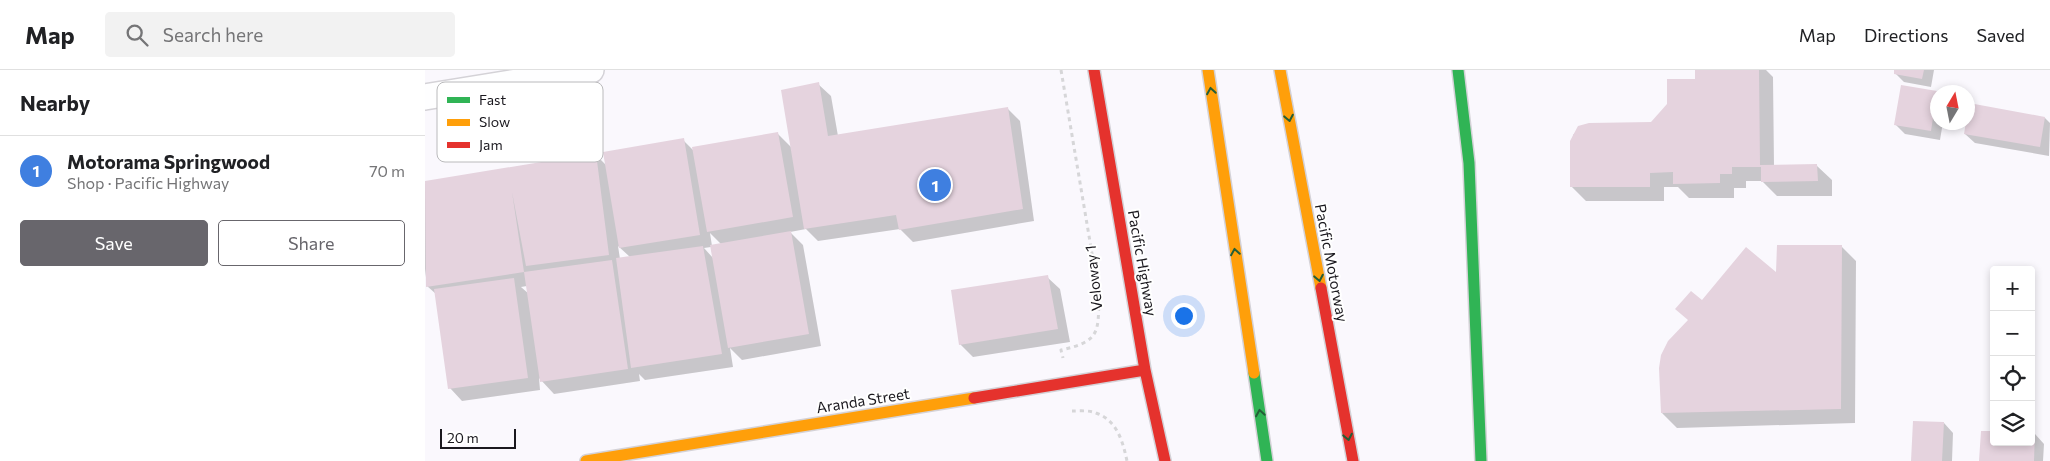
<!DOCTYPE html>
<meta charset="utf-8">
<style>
:root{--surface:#fff;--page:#f2f2f2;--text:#202124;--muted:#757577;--line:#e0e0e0;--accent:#68666c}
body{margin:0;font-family:Commissioner,sans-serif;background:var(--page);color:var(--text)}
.controls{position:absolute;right:15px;bottom:15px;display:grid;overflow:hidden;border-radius:5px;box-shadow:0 2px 8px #0003}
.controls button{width:45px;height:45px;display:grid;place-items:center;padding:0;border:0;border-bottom:1px solid var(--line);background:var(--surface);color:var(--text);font:25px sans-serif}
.compass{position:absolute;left:1505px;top:15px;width:45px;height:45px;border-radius:50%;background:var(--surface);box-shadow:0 2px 8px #0003;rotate:10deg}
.scale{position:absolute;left:15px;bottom:12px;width:76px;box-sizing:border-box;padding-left:5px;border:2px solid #1a181e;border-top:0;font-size:14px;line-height:18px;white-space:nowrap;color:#1a181e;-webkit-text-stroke:4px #fff;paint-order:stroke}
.you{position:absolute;left:758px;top:245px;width:18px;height:18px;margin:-12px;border:4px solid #fff;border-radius:50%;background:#1a73e8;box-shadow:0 0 0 8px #1a73e833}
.badge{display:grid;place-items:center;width:32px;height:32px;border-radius:50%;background:var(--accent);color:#fff;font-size:16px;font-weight:700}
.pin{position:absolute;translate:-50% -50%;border:2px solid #fff;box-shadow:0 1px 5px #0006}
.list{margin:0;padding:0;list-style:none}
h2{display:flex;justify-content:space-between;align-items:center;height:65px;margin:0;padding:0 20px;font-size:21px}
h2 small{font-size:16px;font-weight:400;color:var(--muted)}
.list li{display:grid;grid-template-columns:32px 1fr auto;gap:15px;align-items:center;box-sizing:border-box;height:70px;padding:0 20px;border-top:1px solid var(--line)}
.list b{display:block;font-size:19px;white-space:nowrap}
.list p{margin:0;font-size:16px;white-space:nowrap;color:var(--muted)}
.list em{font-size:16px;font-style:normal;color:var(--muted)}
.actions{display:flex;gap:10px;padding:15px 20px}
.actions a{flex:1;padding:11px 0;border:1px solid var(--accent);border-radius:5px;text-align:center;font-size:18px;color:var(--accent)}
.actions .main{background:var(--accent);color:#fff}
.icon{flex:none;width:28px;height:28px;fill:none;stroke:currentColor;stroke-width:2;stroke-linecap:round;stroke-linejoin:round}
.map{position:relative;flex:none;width:1625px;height:391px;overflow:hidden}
header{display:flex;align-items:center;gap:30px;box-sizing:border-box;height:70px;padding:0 25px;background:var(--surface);border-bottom:1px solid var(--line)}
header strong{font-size:24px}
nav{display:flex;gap:28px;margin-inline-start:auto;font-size:18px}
.search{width:350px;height:45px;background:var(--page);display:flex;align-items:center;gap:12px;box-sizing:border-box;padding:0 18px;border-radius:5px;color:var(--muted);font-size:19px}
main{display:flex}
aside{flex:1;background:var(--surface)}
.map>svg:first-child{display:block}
</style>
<header>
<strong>Map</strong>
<div class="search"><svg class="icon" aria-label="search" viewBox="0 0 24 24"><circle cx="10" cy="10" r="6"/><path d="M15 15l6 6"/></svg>Search here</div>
<nav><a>Map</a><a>Directions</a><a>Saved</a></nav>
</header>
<main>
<aside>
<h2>Nearby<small></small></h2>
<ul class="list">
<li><span class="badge" style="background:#3f7fe0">1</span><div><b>Motorama Springwood</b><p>Shop · Pacific Highway</p></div><em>70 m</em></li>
</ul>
<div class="actions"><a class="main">Save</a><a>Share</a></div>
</aside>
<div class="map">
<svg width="1625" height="391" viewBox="0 0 1625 391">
<rect width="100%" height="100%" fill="#faf8fd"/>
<path fill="#0003" fill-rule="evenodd" d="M1271,0H1341L1348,7L1349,96H1392L1407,110V126H1352L1337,111H1321V118H1309V128H1264L1253,117H1239V131H1161L1146,116L1148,65L1158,55L1226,53L1271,10Z
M1470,0H1509L1506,17L1479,12L1470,3Z
M393,14L406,26L413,66L582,38L595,51L609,151L488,172L475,159L393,171L381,159L365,162L378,175L396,276L317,290L305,278L308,297L220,310L214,304L215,311L129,324L114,308L115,320L37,331L25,318L11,224L2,216L0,199V112L170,84L181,95L258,70L269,81L352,63L367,78ZM285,163L296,174L287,176ZM193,176L205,187L195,189ZM286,177L288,188L279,178ZM102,216L104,224L96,217Z
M1477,16L1512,23V52H1518L1515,70L1480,64L1470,54Z
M1620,48L1625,53L1624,86L1550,73L1540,64Z
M1417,177L1431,191L1430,353L1252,358L1237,343L1264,251L1277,232L1353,204Z
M622,207L635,219L645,272L548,287L535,274Z
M1519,353L1528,363L1527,391H1487Z
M1610,364L1619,374L1618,391H1556L1569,372H1606Z"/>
<path fill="#e5d3de" d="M1270,0H1334L1335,95L1392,94L1393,111L1336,112V97H1307V104H1295V113L1248,114V102L1225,103V117H1145V71L1153,56L1164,53L1226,52L1242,34V9H1270Z
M1469,0H1499L1497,9L1469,4Z
M394,12L403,66L583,37L598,139L474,160L471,145L379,159L356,20Z
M1476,15L1512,21L1506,61L1469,55Z
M1544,33L1620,47L1615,77L1539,64Z
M353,62L368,147L282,162L267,77Z
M259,68L275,165L194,178L178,82Z
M171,83L184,185L101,196L87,122L99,202L187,190L203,299L115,312L99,202L1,217L0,111Z
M366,161L384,264L303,278L285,175Z
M1352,175H1417L1416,339L1236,343L1234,298L1236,285L1243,271L1263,250L1250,239L1266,221L1277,230L1321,177L1351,202Z
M278,176L297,284L206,298L191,188Z
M623,205L633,259L534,275L526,220Z
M89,208L103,308L23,319L9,219Z
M1488,351L1519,352L1517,391H1486Z
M1556,361H1569V372H1606V363H1610L1609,391H1554Z"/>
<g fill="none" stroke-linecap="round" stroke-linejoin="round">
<defs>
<path id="street" d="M0,27L166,0"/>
<path id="fast" d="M1033,0L1044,93L1056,391
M829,303L842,391"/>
<path id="slow" d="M783,0L829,303
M855,0L896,218
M161,391L549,328"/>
<path id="jam" d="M669,0L720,300L740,391
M896,218L928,391
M549,328L720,300"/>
</defs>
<use href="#street" stroke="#d4d2d7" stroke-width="28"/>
<use href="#fast" stroke="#d4d2d7" stroke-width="14"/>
<use href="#slow" stroke="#d4d2d7" stroke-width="14"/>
<use href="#jam" stroke="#d4d2d7" stroke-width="14"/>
<path stroke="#d6d6d8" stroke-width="3" stroke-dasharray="4 4" stroke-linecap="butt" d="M636,0L674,225C673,262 676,271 636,280L638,288
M647,341C654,341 664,340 671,343C692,350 698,372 702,391"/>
<use href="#street" stroke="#fefeff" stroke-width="25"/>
<use href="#fast" stroke="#30b455" stroke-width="11"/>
<use href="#slow" stroke="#ff9f0a" stroke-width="11"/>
<use href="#jam" stroke="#e5322d" stroke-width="11"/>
</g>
<defs><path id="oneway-chevron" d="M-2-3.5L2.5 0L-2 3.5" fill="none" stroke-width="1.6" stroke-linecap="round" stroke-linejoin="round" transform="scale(1.25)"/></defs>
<g stroke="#245e37">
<use href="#oneway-chevron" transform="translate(786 21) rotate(-99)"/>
<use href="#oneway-chevron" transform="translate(864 48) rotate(79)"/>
<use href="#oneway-chevron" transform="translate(810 182) rotate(-99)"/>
<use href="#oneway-chevron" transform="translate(894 208) rotate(79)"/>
<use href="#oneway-chevron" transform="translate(835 343) rotate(-99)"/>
<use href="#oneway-chevron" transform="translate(923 367) rotate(79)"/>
</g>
<g text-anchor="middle" stroke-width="4" stroke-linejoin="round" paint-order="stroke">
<g font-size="15" fill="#1a181e" stroke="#fff">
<text transform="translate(717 193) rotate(80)" y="5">Pacific Highway</text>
<text transform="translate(906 193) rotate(79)" y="5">Pacific Motorway</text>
<text transform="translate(669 208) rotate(-96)" y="5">Veloway 1</text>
<text transform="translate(438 331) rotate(-9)" y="5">Aranda Street</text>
</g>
</g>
<rect x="12" y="12" width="166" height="80" rx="8" fill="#fff" stroke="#bababc" stroke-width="1"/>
<rect x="22" y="27" width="23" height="6" fill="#30b455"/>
<rect x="22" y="49" width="23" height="7" fill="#ff9f0a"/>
<rect x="22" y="72" width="23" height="6" fill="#e5322d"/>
<g font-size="14" fill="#1a181e">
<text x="54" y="35">Fast</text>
<text x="54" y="57">Slow</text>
<text x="54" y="80">Jam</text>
</g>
</svg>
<div class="controls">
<button>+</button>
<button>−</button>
<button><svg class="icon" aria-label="locate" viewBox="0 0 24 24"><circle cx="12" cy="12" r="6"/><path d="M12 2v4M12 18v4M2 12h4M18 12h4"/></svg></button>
<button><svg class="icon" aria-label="layers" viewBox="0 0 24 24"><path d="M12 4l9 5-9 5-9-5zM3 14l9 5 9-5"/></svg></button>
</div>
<svg class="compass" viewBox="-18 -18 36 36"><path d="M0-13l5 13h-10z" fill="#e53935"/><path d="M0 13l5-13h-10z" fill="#757577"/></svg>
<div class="scale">20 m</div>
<div class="you"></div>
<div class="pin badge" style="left:510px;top:115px;background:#3f7fe0">1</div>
</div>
</main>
